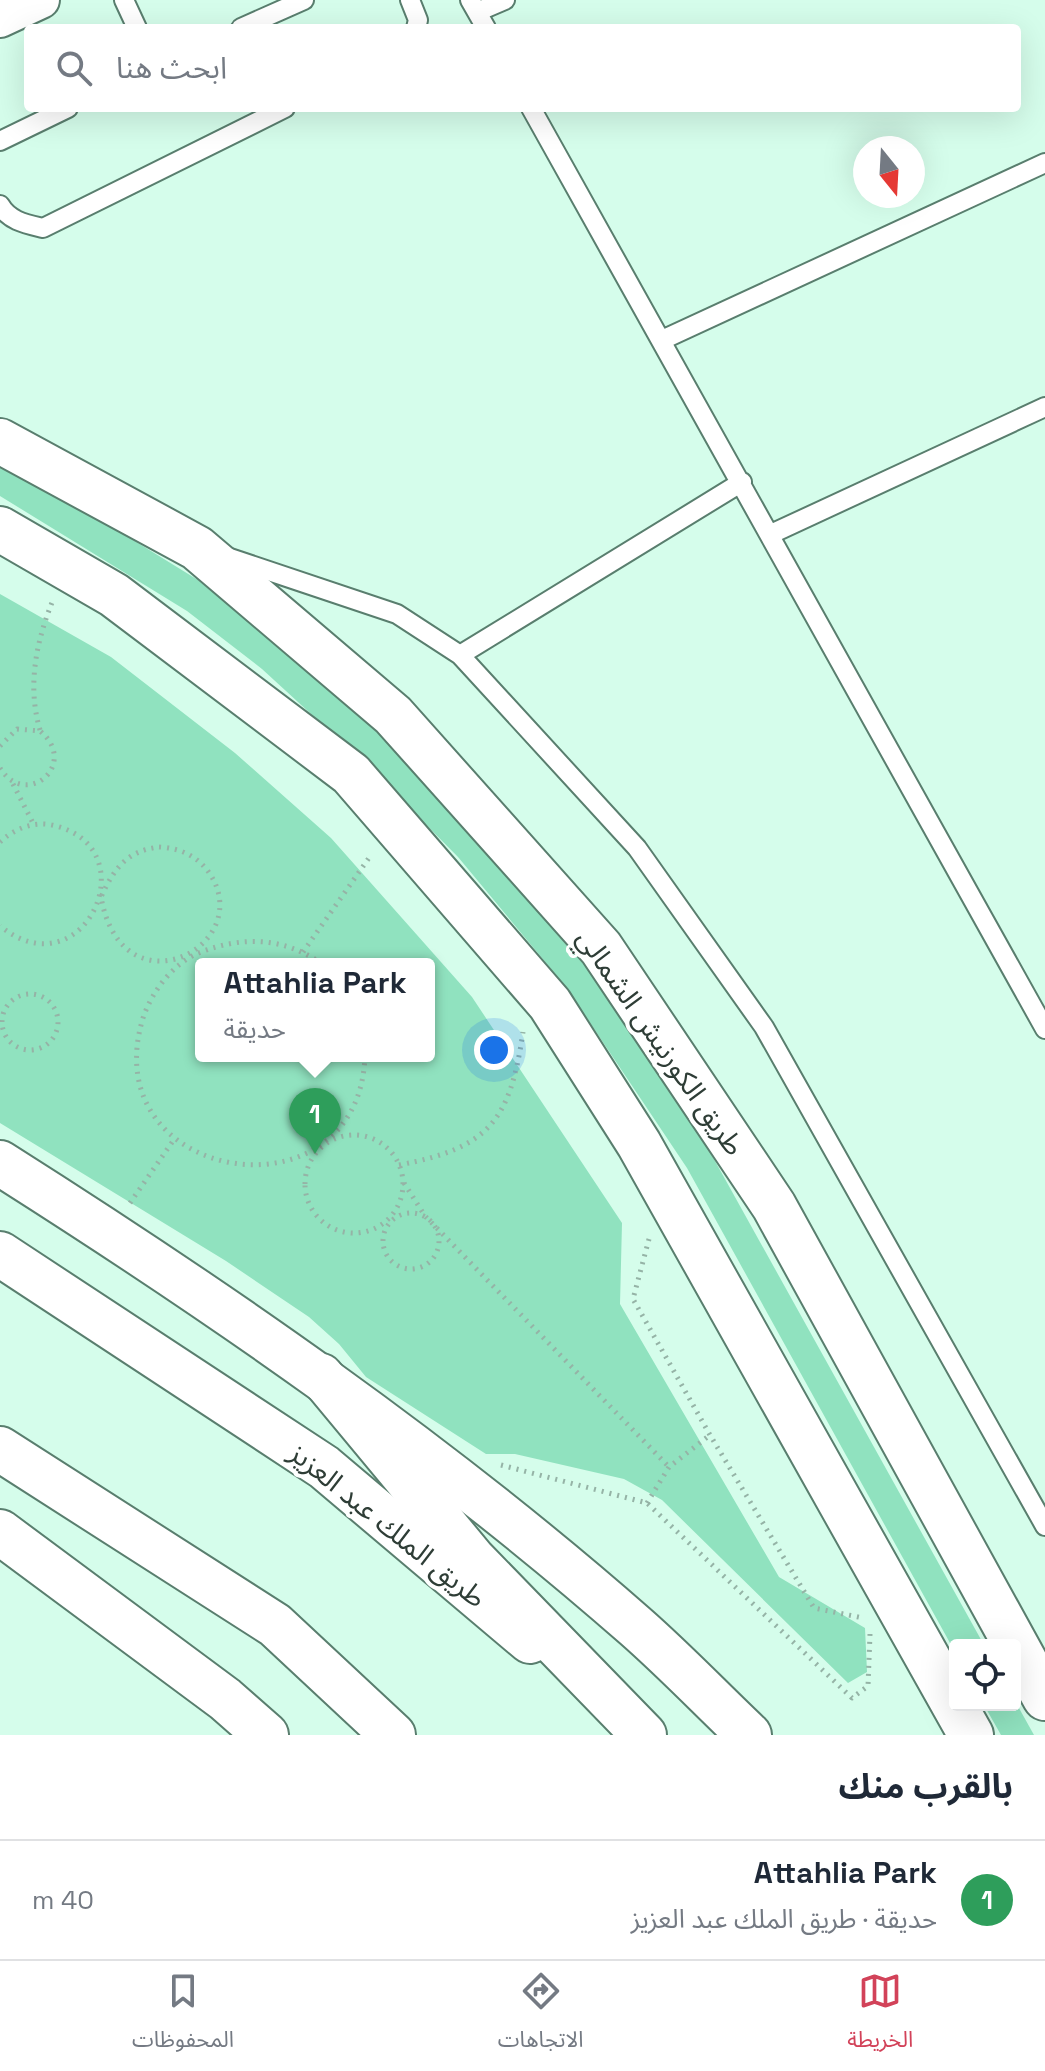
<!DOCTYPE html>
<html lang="ar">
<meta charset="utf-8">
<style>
:root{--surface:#fff;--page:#f6f6f7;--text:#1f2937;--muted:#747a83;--line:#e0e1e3;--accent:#d24259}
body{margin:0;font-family:"Space Grotesk","Noto Sans Arabic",sans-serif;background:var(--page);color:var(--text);direction:rtl}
.controls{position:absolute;right:24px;bottom:24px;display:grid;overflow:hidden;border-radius:8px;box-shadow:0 8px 32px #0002}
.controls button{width:72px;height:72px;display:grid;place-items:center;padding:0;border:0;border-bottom:2px solid var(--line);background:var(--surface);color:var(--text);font:40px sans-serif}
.compass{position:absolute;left:853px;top:136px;width:72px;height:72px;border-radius:50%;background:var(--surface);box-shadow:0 8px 32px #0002;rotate:162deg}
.you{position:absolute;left:494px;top:1050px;width:28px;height:28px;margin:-20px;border:6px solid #fff;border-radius:50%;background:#1a73e8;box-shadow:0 0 0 12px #1a73e833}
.badge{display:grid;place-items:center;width:52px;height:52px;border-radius:50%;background:var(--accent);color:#fff;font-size:26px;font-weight:700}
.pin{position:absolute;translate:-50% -66px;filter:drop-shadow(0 2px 4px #0008)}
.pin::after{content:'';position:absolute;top:42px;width:28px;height:24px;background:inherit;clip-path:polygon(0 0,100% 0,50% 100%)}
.popup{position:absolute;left:195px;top:958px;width:240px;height:104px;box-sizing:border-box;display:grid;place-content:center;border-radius:8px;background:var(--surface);filter:drop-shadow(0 2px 6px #0005);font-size:26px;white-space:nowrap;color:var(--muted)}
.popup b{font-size:30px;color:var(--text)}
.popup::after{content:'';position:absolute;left:50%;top:100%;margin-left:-16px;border:16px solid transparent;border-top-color:var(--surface)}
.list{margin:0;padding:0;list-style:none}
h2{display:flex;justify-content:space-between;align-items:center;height:104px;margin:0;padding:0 32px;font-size:34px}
h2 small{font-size:26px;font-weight:400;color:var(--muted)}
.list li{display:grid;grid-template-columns:52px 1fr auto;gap:24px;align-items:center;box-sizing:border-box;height:120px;padding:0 32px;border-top:2px solid var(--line)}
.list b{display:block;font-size:30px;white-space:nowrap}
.list p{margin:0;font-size:26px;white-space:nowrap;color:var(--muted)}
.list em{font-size:26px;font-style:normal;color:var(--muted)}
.icon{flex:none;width:44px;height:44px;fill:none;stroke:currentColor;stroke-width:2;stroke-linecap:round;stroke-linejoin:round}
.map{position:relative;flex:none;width:1045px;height:1735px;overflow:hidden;direction:ltr}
.search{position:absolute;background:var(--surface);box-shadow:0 8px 32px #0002;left:24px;right:24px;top:24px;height:88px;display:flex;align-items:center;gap:20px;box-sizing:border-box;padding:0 28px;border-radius:8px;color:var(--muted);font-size:30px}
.sheet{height:224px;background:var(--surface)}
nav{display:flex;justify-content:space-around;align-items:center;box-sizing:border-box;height:112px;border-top:2px solid var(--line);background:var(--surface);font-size:22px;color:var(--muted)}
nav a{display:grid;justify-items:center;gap:4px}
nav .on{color:var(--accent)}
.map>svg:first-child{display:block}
</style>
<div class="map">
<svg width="1045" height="1735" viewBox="0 0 1045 1735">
<rect width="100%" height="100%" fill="#d5fdeb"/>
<path fill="#90e2bf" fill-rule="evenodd" d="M0,458L198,580L345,702L429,782L593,970L710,1152L984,1645H955V1652L687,1168L566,987L458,857L371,769L262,669L187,611L0,496Z
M0,594L111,657L235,753L331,838L472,997L622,1223L620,1304L779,1577L865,1628L867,1672L848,1683L662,1500L624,1479L515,1454H486L366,1377L339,1344L309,1317L226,1261L0,1123ZM201,964H429V1056H201Z
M1015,1701L1034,1735H1001L984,1705H1015Z"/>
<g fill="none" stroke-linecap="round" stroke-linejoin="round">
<defs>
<path id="lane" d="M124,0L137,28
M410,0L418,20L416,28
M470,0L486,28
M477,12L505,0
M241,28L304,0
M531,108L1045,1029
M0,141L68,108
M0,205C9,221 26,224 43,228L285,108
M662,340L1045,163
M771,534L1045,407
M230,558L397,614L460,655L637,848L764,1027L1045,1526
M460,655L742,482"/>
<path id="street" d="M0,19L41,0"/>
<path id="secondary" d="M0,441L197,548L393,715L601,948L774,1206L1045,1698
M0,529L114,595L351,774L550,1004L639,1144L971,1735
M0,1532L225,1699L266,1735"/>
<path id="primary" d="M0,1163C221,1303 438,1453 635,1626C675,1661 711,1699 749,1735
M0,1254L324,1467L530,1641
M0,1449L275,1625L393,1735"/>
<path id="highway" d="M321,1376L473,1559L644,1735"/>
</defs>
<use href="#lane" stroke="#597e6e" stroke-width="22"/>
<use href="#street" stroke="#597e6e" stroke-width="40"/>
<use href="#secondary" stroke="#597e6e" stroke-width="48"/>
<use href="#primary" stroke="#597e6e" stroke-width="48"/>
<use href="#highway" stroke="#597e6e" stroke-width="48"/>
<path stroke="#95b3a6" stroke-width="5" stroke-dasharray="2 6" stroke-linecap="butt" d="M40,730C27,686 36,642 53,600
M0,746L17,729L40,731C80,764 26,810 0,768
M13,784L34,825
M0,842C15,828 36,820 56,826C149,850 83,993 0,926
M159,847C180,848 198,856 210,874C257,946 122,1016 101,897C114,869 126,851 159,847Z
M303,952L371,855
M322,964C284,937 243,936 201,952C174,962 152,991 143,1018C92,1184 359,1226 365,1056
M2 1022a28 28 0 1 1 56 0a28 28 0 1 1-56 0Z
M305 1184a49 49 0 1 1 98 0a49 49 0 1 1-98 0Z
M399,1165C489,1148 510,1121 523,1032
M404,1183L425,1216L669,1467
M130,1203L175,1138
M383 1241a28 28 0 1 1 56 0a28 28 0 1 1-56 0Z
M649,1239L633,1299L710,1435L814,1608L863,1618
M501,1465L647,1503L852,1698L868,1686L870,1634
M647,1503L669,1467L710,1435"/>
<use href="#lane" stroke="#fff" stroke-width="18"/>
<use href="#street" stroke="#fff" stroke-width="36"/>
<use href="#secondary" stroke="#fff" stroke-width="44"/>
<use href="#primary" stroke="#fff" stroke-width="44"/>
<use href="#highway" stroke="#fff" stroke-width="44"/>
</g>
<g text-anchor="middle" stroke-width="8" stroke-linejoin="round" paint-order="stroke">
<g font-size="28" fill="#2e3d36" stroke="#fff">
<text transform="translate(661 1042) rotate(55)" y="10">طريق الكورنيش الشمالي</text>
<text transform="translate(388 1525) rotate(39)" y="10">طريق الملك عبد العزيز</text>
</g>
</g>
</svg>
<div class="controls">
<button><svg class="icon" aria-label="locate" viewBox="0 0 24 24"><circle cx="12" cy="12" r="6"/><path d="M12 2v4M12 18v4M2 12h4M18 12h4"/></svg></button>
</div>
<svg class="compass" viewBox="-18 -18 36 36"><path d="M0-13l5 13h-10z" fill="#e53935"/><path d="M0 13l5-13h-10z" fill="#747a83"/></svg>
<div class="you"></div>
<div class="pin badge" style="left:315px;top:1154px;background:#2e9e5b">1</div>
<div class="popup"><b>Attahlia Park</b>حديقة</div>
<div class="search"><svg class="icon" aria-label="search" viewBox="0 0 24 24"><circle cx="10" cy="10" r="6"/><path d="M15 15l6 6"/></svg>ابحث هنا</div>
</div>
<section class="sheet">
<h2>بالقرب منك<small></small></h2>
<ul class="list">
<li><span class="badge" style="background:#2e9e5b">1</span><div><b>Attahlia Park</b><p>حديقة · طريق الملك عبد العزيز</p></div><em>40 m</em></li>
</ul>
</section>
<nav>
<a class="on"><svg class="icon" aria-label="map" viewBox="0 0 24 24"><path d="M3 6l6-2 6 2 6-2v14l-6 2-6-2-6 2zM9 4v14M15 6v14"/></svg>الخريطة</a>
<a><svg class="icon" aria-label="directions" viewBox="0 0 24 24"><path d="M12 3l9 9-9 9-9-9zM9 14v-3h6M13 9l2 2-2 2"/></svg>الاتجاهات</a>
<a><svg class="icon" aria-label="saved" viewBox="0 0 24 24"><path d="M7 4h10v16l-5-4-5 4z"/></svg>المحفوظات</a>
</nav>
